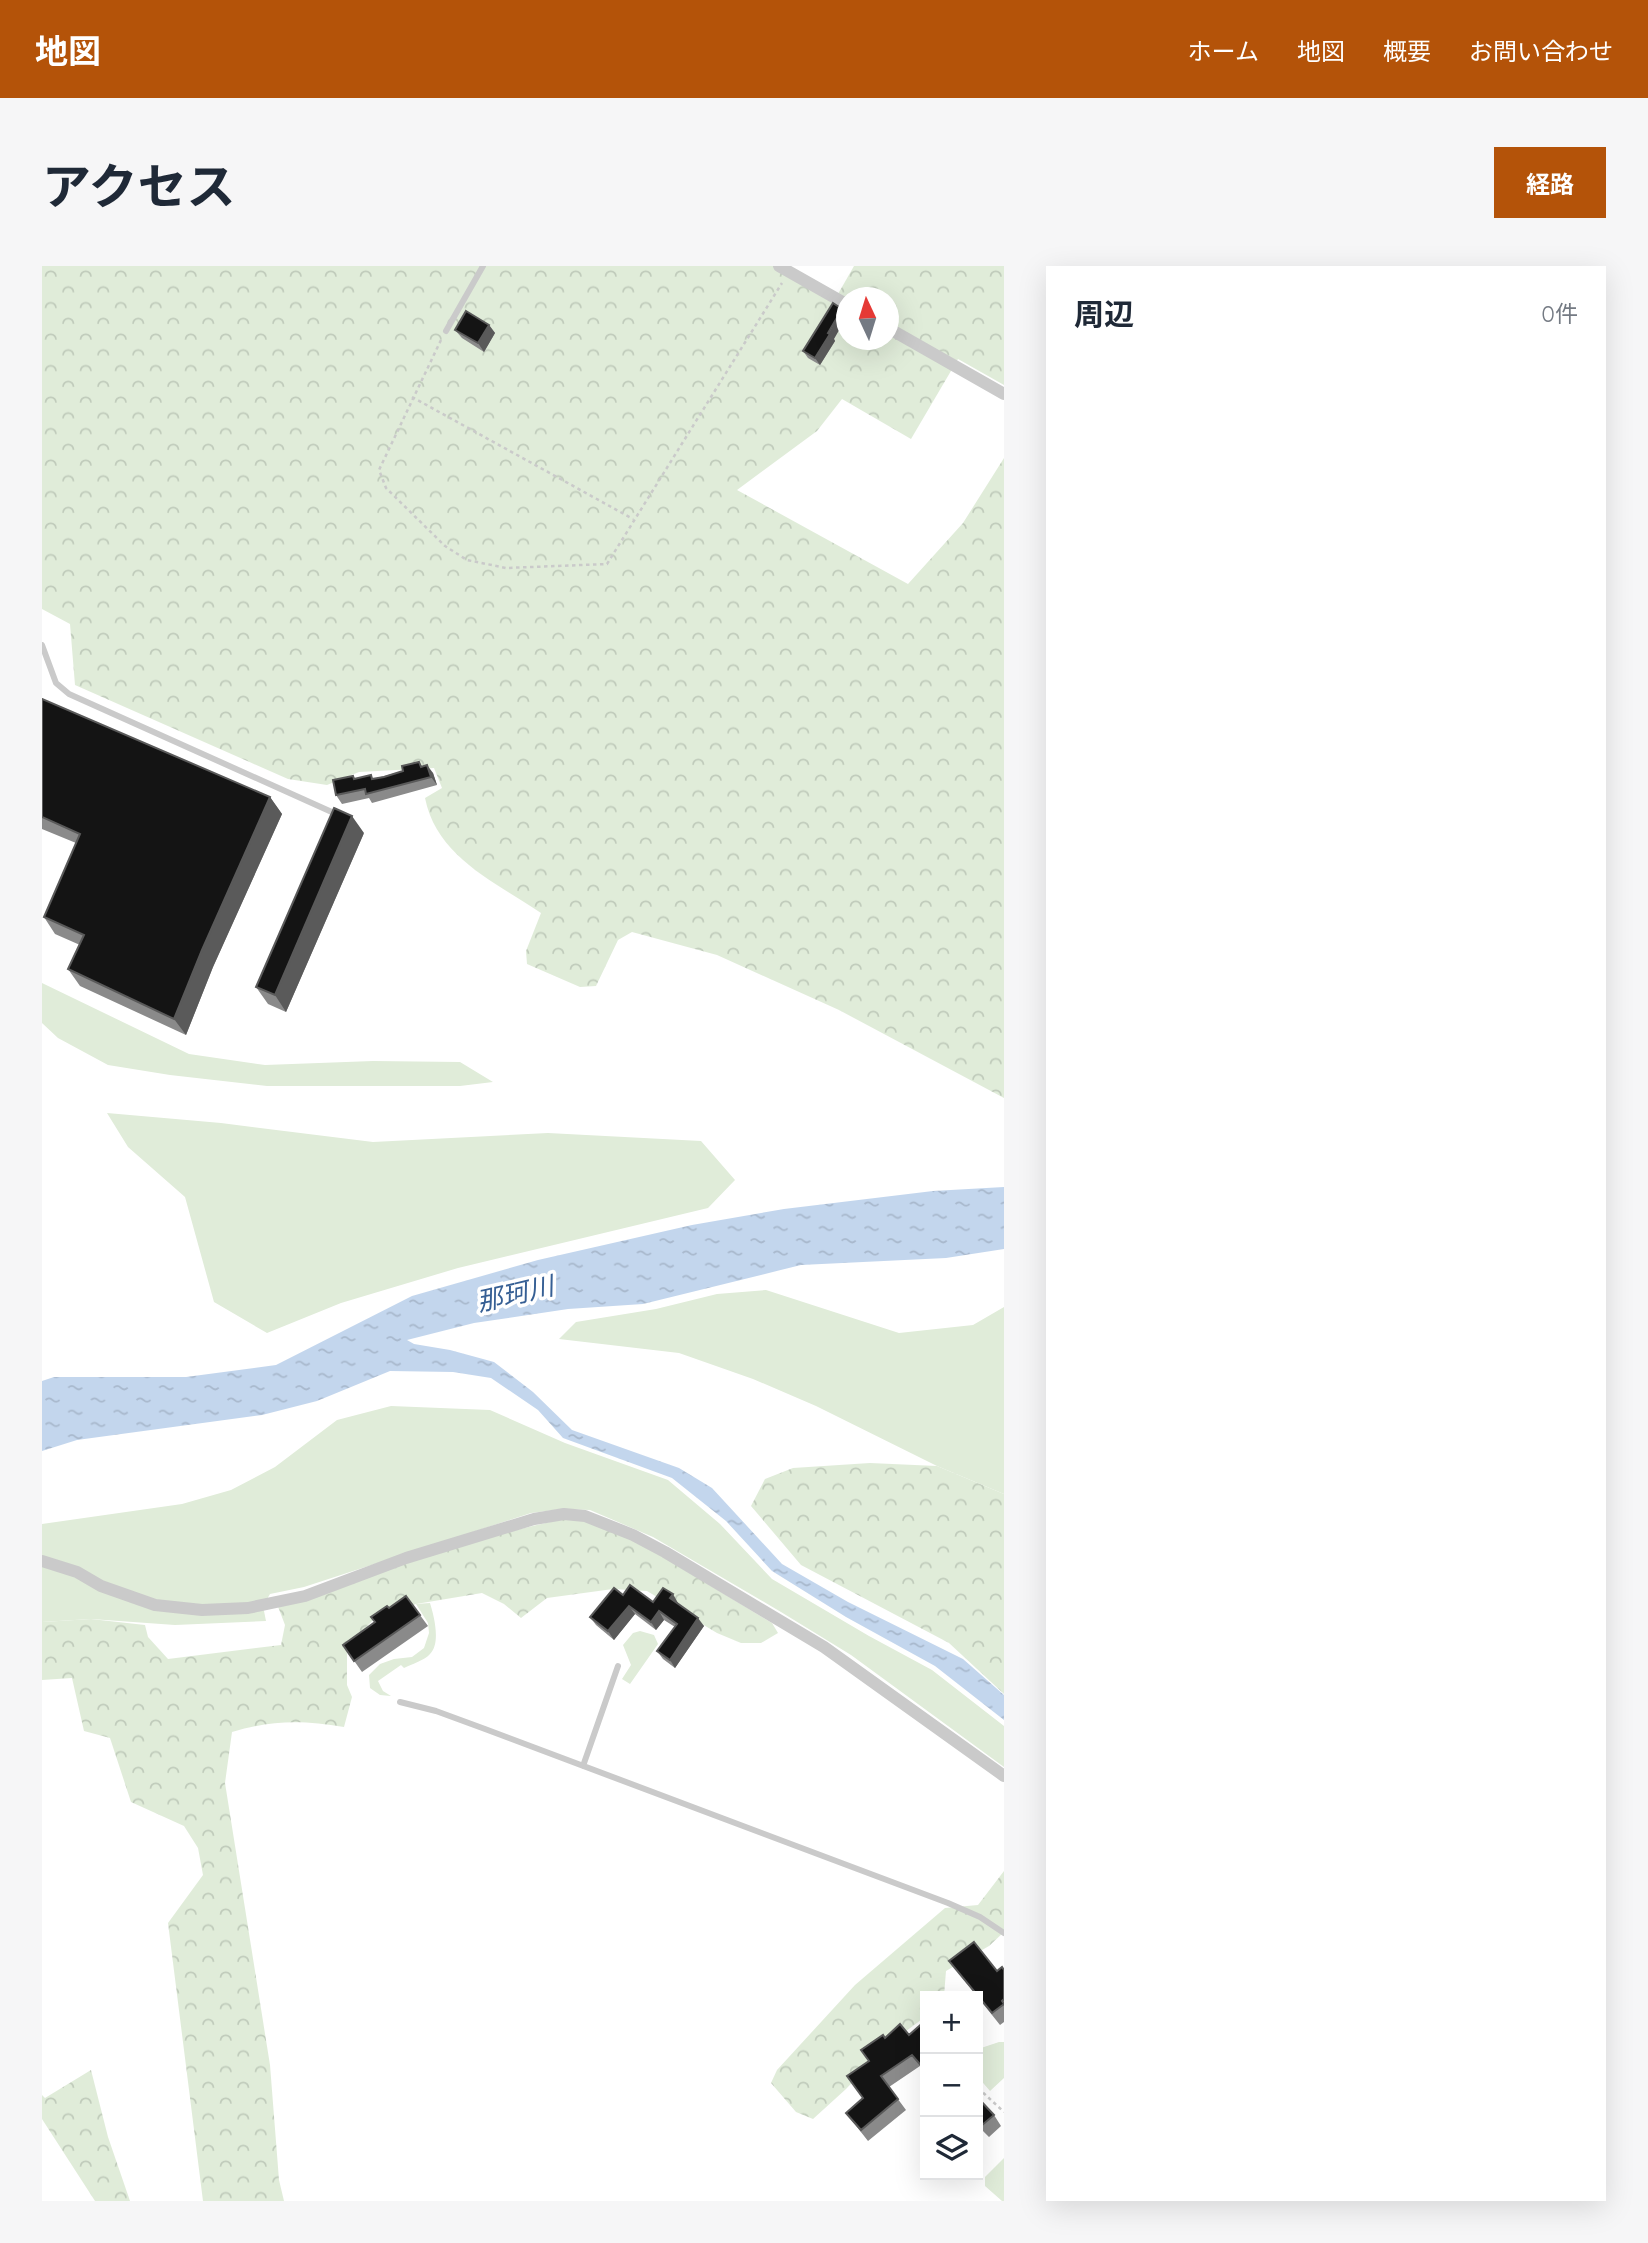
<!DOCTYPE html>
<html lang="ja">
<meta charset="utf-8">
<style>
:root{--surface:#fff;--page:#f6f6f7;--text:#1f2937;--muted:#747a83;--line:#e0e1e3;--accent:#b45309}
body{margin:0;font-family:Quicksand,"Noto Sans JP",sans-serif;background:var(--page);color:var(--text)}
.controls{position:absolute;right:21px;bottom:21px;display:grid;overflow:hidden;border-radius:0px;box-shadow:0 7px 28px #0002}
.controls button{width:63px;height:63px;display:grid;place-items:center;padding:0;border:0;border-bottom:2px solid var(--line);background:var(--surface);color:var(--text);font:35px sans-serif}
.compass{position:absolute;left:794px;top:21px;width:63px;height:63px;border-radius:50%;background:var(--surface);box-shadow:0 7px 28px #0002;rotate:356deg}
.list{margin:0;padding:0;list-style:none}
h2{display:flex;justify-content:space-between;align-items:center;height:91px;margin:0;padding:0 28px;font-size:30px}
h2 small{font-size:23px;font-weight:400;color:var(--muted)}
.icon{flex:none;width:38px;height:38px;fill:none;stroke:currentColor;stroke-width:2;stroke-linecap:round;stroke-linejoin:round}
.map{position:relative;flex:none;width:962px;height:1935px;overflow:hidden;border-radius:0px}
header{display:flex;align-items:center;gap:42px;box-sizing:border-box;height:98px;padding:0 35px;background:var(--accent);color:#fff}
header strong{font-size:33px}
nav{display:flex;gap:38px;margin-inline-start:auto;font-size:24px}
.intro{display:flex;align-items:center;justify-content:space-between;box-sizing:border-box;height:168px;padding:0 42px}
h1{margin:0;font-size:49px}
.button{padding:18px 32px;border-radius:0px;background:var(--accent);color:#fff;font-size:24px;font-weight:700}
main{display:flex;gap:42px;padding:0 42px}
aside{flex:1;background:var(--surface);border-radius:0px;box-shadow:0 7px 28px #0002}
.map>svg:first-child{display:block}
</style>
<header>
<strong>地図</strong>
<nav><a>ホーム</a><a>地図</a><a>概要</a><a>お問い合わせ</a></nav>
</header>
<div class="intro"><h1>アクセス</h1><a class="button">経路</a></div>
<main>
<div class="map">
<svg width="962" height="1935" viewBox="0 0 962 1935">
<defs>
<pattern id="forest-crowns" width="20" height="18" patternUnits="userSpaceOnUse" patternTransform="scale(1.75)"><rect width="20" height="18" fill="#e0ecd9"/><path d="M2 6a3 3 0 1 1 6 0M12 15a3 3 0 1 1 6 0" fill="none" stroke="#c0cbbb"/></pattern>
<pattern id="water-ripples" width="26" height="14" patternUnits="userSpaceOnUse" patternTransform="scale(1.75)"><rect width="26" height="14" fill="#c3d6ed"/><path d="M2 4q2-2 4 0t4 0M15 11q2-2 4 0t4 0" fill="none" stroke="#a8b8cc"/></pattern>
</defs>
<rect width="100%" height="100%" fill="#fff"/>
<path fill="#e0ecd9" d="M0,717L147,788L223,799L331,795L418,796L451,816L418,820H225L128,809L66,799L16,772L0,757Z
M65,847L179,857L331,876L506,867L659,875L693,914L666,942L416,1002L299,1037L225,1067L172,1036L143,931L86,881Z
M724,1024L857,1067L931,1059L962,1041V1228L895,1200L774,1140L711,1113L637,1087L517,1073L534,1056L614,1043L675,1028Z
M349,1140L448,1144L523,1177L626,1214L678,1258L730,1313L827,1370L890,1404L962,1460V1501L809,1389L739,1346L611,1271L548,1244L520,1243L489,1247L262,1321L228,1328L221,1340L224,1355L133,1359L49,1353L0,1356V1258L140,1238L189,1224L233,1201L295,1154Z
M388,1337C392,1350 399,1377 388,1388C383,1394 370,1398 362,1402L359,1399L336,1415L341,1425L349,1430L338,1429L328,1422L327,1409L338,1398L352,1393L370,1391L382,1382L387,1367L386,1357L374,1338Z
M598,1365L612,1369L616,1378L588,1418L580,1413L589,1399L581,1379L591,1367Z
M957,1776H962V1812L948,1825L936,1811V1783Z
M962,1892V1935H960L943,1920V1911Z"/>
<path fill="url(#forest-crowns)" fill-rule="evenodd" d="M0,0H746L796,28L812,0H962V119L916,93L869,173L800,133L775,165L695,224L866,318L921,257L962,192V832L797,744L675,689L590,666L576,674L554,720L538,721L485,698L484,685L499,647C454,616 395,592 383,532L400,522L392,502L317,506L285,519L246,513L33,419L28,358L0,343ZM804,32H846V74H804Z
M828,1197L895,1200L962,1228V1428L907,1377L759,1299L709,1240L723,1213L751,1202Z
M521,1253L546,1254L600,1278L730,1357L736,1367L719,1377H699L675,1367L605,1325L571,1323L505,1332L479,1352L462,1338L440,1327L374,1338L333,1352L305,1381V1419L310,1431L302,1461C260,1454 231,1454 190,1466L183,1517L228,1799L237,1914L242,1935H161L126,1657L161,1609L156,1582L142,1560L89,1536L68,1472L42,1465L30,1412L0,1414V1356L49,1353L103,1359L106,1371L126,1393L239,1379L243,1359L235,1338C330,1308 424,1274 521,1253Z
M962,1605V1666L947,1680L904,1705L902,1730H883V1751L848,1777L804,1823L771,1853L754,1846L729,1817L735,1804L813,1719L903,1642L936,1639Z
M49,1804L66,1871L88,1935H53L0,1853V1829L3,1832Z"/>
<path fill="url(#water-ripples)" d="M962,921V983L904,992L759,999L601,1038L526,1043L432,1057L365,1074L372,1078L408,1084L452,1096L491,1126L530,1164L637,1202L670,1222L740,1298L806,1336L921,1393L962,1429V1454L893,1400L804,1351L730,1305L684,1255L630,1212L521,1172L496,1144L449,1112L411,1106L348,1105L275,1135L220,1149L35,1174L0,1185V1115L12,1111H144L234,1099L370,1030L496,994L650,959L742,943L891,925Z"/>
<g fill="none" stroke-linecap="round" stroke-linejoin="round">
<path stroke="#cacaca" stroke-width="2.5" stroke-dasharray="3.5 3.5" stroke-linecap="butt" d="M399,74L337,204L344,222L403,280L425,294L464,302L565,298L740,17
M370,131L591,253
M936,1822L962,1846"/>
<path stroke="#cacaca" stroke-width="6" d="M404,65L441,0
M0,379L14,417L27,428L292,547
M358,1436L394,1445L443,1463L906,1637L938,1651L962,1667
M541,1500L576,1400"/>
<path stroke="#cacaca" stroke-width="12" d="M737,0L804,38
M846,62L962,128
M0,1295L35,1306L59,1320L113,1339L160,1344L206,1342L263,1330L364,1292L492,1253L522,1248L543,1250L591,1269L623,1286L782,1381L962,1510"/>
</g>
<path fill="#8a8a8a" d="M447,59L453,67L442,86L420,72L413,64Z
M792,73L793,75L778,99L766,92L761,85Z
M0,433L228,531L240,548L171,701L144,769L38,720L26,703L38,679L13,668L2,651L34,577L0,563Z
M377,496L380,500L391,507L395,519L330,537L327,532L300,538L294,529L331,513L361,505Z
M322,567L244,746L226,738L214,721Z
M581,1329L611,1336L636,1337L662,1360L633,1402L621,1393L615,1385L633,1361L622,1354L614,1364L593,1348L572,1374L554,1359L548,1351Z
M364,1330L386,1360L320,1406L301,1379L333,1356L347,1342Z
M907,1695L955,1705L962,1704V1756L958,1759Z
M883,1755V1806L878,1800L847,1821L864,1844L826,1875L804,1847L821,1832L827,1795L843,1772L867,1769Z
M936,1828L938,1831L936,1832L952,1849L959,1860L947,1871L941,1865L936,1871Z"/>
<path fill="#5a5a5a" d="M800,43L804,49V52L792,73L793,75L778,99L773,92Z
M447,59L453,67L442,86L436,77Z
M385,499L391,507L395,519L389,511Z
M228,531L240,548L171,701L144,769L132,753L160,684Z
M310,550L322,567L244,746L233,729Z
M631,1328L636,1337L634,1340L628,1332Z
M587,1340L593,1348L572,1374L566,1365Z
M617,1345L622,1354L614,1364L609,1356Z
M656,1352L662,1360L633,1402L628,1394Z"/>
<path fill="#141414" stroke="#5a5a5a" stroke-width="2" d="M791,37L800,43L786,67L788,68L773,92L761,85Z
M424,45L447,59L436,77L413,64Z
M0,433L228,531L160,684L132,753L26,703L42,669L2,651L38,568L0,551Z
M377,496L379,501L385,499L389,511L324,528L323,523L294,529L291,514L311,510L312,513L329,509L330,513L342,511L361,505L360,500Z
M292,542L310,550L233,729L214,721Z
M588,1319L611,1336L621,1322L631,1328L628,1332L656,1352L628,1394L615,1385L635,1358L617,1345L609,1356L587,1340L566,1365L548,1351L572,1322L581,1329Z
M364,1330L378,1349L312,1395L301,1379L333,1356L329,1351L345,1340L347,1342Z
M932,1676L955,1705L960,1701L962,1704V1733L960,1735L962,1738L950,1747L907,1695Z
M883,1755V1804L870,1789L839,1810L856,1833L819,1864L804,1847L821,1832L805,1810L827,1795L819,1784L841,1769L843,1772L858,1758L867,1769Z
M936,1832L952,1849L939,1860L936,1857Z"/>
<g text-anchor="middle" stroke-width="7" stroke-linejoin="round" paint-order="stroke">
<g font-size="26" font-style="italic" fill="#365f94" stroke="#fff">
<text transform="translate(473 1028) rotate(-13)" y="9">那珂川</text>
</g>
</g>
</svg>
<div class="controls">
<button>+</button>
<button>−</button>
<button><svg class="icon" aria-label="layers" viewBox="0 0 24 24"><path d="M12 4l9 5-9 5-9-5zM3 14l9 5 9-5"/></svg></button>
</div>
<svg class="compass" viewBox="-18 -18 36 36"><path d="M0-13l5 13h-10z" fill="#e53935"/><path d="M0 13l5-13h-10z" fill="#747a83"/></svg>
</div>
<aside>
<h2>周辺<small>0件</small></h2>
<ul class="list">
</ul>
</aside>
</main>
